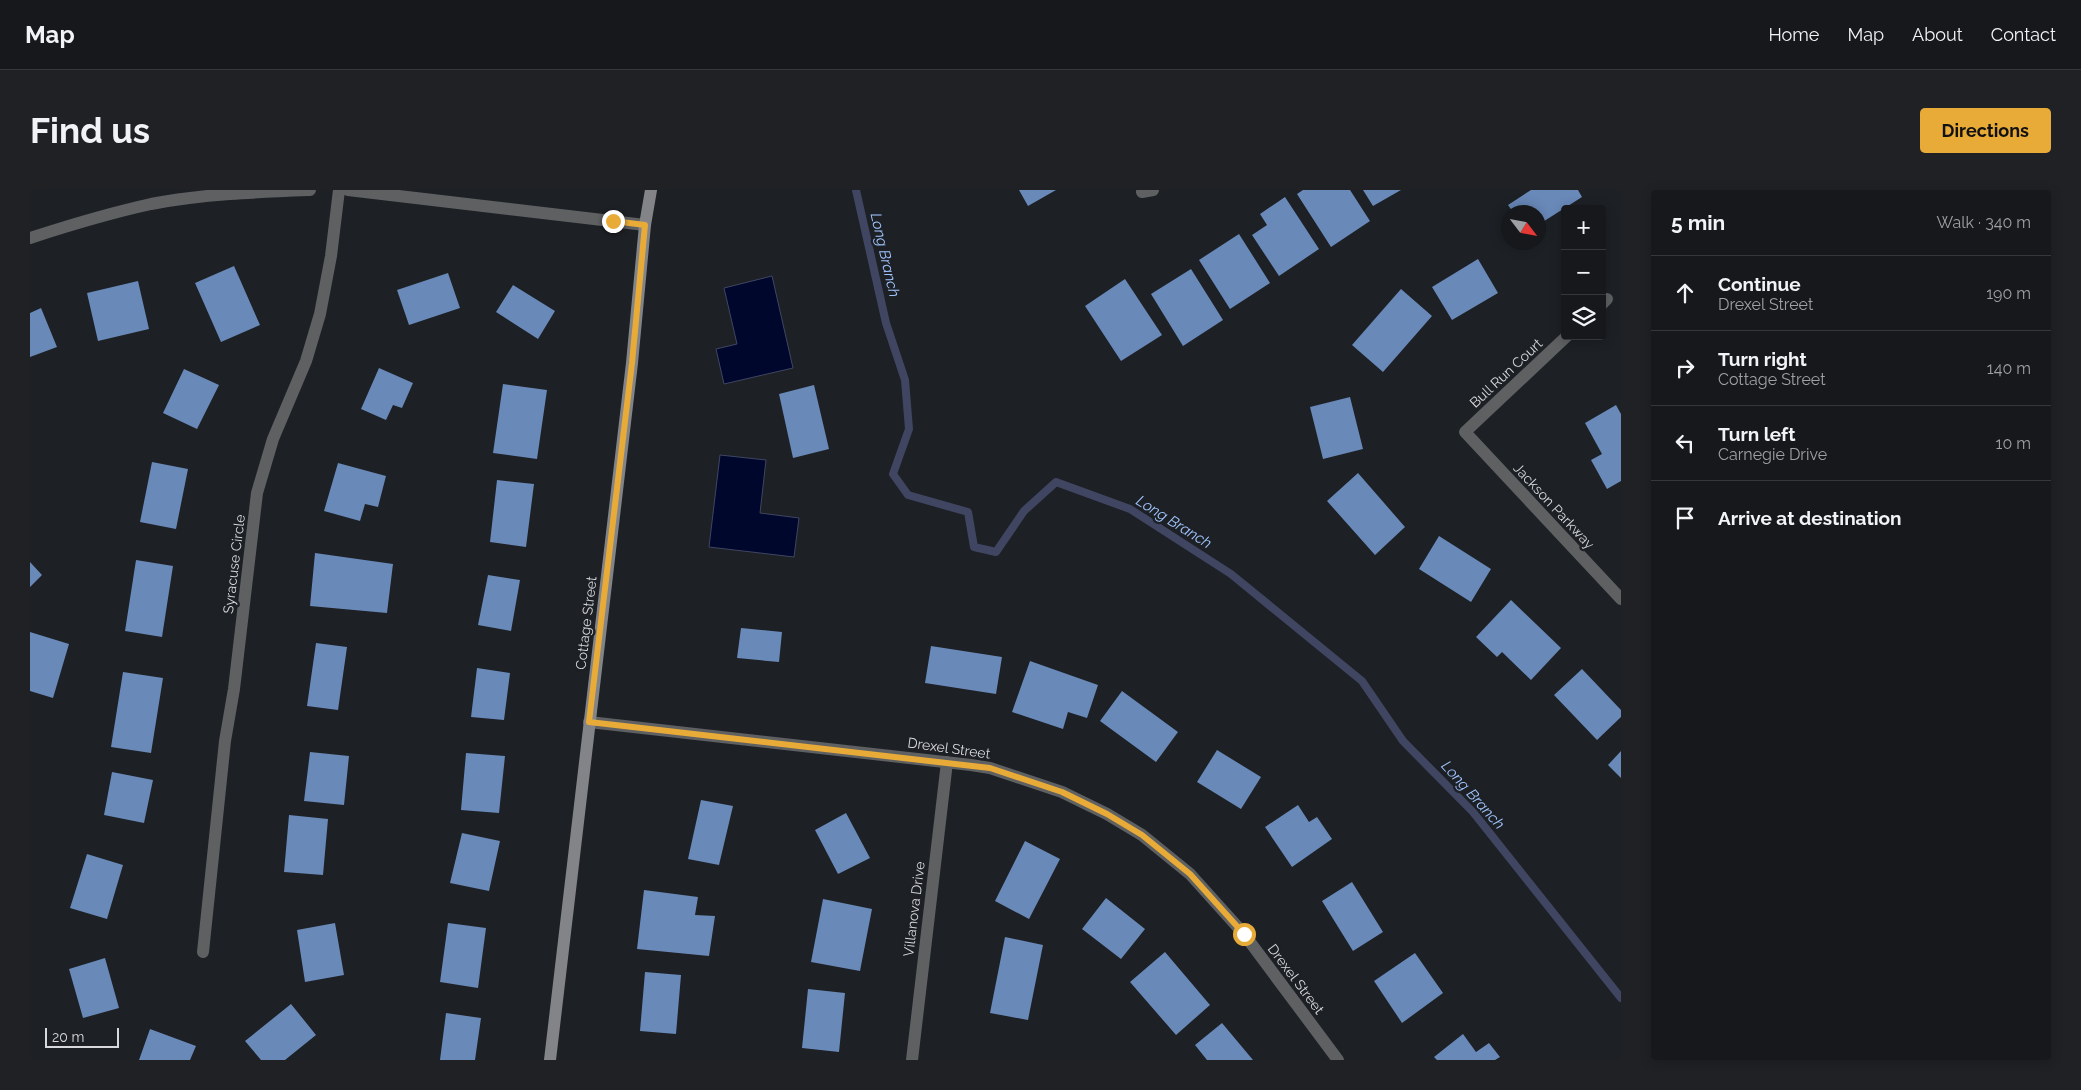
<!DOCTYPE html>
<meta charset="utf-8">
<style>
:root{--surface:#16181c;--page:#1f2125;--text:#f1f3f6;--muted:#9ea0a3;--line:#35373b;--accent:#e9ab38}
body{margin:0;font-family:Raleway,sans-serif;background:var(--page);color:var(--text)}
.controls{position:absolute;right:15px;top:15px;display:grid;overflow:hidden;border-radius:5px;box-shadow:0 2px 12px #0003}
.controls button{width:45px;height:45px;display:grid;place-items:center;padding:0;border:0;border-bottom:1px solid var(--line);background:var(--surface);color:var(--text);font:25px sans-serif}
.compass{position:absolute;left:1471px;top:15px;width:45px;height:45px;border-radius:50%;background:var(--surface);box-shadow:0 2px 12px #0003;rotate:122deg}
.scale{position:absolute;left:15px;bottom:12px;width:74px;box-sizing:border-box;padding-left:5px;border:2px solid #d7d9dc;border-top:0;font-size:14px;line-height:18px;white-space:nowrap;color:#d7d9dc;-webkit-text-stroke:4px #1d2025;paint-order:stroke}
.stop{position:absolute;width:15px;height:15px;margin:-11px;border:4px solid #e9ab38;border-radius:50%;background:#fff}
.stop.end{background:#e9ab38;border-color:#fff;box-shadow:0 1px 5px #0008}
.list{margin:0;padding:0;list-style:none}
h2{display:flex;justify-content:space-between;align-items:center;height:65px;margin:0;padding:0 20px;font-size:21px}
h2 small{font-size:16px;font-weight:400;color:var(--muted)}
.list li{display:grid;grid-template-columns:32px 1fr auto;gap:15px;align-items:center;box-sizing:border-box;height:75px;padding:0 20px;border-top:1px solid var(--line)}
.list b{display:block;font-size:19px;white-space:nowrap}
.list p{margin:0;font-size:16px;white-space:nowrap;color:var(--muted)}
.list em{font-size:16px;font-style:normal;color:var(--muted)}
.icon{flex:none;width:28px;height:28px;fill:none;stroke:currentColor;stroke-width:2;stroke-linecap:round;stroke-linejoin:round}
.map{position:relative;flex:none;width:1591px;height:870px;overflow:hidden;border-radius:5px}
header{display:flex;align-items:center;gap:30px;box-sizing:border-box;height:70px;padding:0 25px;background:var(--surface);border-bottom:1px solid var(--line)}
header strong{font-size:24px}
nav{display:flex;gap:28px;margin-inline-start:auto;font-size:18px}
.intro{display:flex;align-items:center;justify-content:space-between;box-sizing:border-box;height:120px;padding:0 30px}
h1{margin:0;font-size:35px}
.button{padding:12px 22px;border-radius:5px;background:var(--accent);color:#111;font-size:18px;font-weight:700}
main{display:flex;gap:30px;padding:0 30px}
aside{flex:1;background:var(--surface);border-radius:5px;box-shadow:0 2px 12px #0003}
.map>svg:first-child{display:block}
</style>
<header>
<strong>Map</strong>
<nav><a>Home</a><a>Map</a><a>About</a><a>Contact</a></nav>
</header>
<div class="intro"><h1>Find us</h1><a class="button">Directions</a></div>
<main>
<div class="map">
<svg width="1591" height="870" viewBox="0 0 1591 870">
<rect width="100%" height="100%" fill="#1d2025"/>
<path fill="#00072d" stroke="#404662" d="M742,86L763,178L694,194L686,159L707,154L694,98Z
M690,265L736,270L730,323L769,328L764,367L679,357Z"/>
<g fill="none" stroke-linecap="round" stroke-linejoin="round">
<path stroke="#404662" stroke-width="8" d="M826,0L856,133L875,190L879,239L863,284L878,305L938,322L944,357L966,362L994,321L1026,292L1100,319L1201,384L1332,491L1373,551L1443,622L1591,808"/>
</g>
<path fill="#6989b9" d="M989,0H1026L998,16Z
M1273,0H1320L1340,31L1301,57L1267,4Z
M1333,0H1371L1343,16Z
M1501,0H1548L1552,7L1508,35V22H1483L1478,15Z
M1255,7L1289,59L1249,86L1222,45L1237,35L1230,24Z
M1209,44L1240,93L1200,119L1169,70Z
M1448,69L1468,103L1422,130L1402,97Z
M204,76L230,135L191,152L165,93Z
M1161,79L1193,130L1153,156L1121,104Z
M418,83L430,118L379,135L367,100Z
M1095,89L1132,145L1091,171L1055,116Z
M108,91L119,139L68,151L57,103Z
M483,95L525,121L508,149L466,122Z
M1371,99L1402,126L1353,182L1322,155Z
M11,118L27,157L0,167V123Z
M349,178L383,193L372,218L363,215L356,230L331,219Z
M154,179L189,195L167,239L133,223Z
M473,194L517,200L507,269L463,263Z
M784,195L799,259L763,268L749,204Z
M1320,207L1333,259L1293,269L1280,217Z
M1586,215L1591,224V291L1577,299L1561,270L1572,264L1555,233Z
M122,272L158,279L146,339L110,332Z
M308,273L356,286L348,317L335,314L330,331L294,321Z
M1328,283L1375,337L1345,365L1297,311Z
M467,290L504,294L496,357L460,352Z
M1409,346L1461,379L1441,412L1389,379Z
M285,363L363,374L357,423L280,416Z
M106,370L143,376L132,447L95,441Z
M0,372L12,385L0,397Z
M458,385L490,390L481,441L448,435Z
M1481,410L1531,458L1501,490L1472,462L1467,467L1446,447Z
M711,438L752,442L749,472L707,468Z
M0,442L39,454L23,508L0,501Z
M286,453L317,457L308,520L277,516Z
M901,456L972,467L966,504L895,493Z
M1000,471L1068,495L1057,528L1038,522L1033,539L982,522Z
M447,478L480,483L474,530L441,527Z
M1552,479L1591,520V527L1567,550L1524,505Z
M93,482L133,488L121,563L81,557Z
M1092,501L1148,542L1126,572L1070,531Z
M1187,560L1231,587L1211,619L1167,592Z
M1591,561V588L1578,575Z
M280,562L319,566L314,615L274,611Z
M436,563L475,566L469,623L431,620Z
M82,582L123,590L114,633L74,625Z
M671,610L703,616L689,675L658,669Z
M1268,615L1279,632L1287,627L1302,649L1262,677L1235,637Z
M816,623L840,668L808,684L785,640Z
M259,625L298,629L293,685L254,682Z
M432,643L470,651L459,701L420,693Z
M995,651L1030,669L999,729L965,711Z
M57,664L93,675L77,729L40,718Z
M1322,692L1353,742L1323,761L1292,711Z
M614,700L668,707L665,725L685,726L679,766L607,759Z
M1076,708L1115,739L1091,769L1052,739Z
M793,709L842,719L830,781L781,772Z
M305,733L314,785L275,792L267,740Z
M418,733L456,738L448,798L410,792Z
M975,747L1013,755L998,830L960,823Z
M1135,762L1180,815L1146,845L1100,792Z
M1385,763L1413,803L1372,833L1344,791Z
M75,768L89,818L53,828L39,779Z
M615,782L651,785L646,844L610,841Z
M778,799L815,803L809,862L772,858Z
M261,814L286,845L255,870H231L215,851Z
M416,823L451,828L445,870H410Z
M1192,833L1223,870H1177L1165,855Z
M120,839L166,856L160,870H109Z
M1433,844L1446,862L1459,853L1470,867L1465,870H1407L1404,867Z"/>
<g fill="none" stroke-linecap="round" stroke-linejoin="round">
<path stroke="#5e6062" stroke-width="12" d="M318,0L615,35
M1112,2L1123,0
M0,48C40,35 80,23 121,14C173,4 227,2 280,0
M1572,114L1577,109
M1537,146L1435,242L1591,409
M559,532L941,575L960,578L1032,602L1077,624L1112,645L1160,684L1214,744L1308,870
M173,762L195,551L204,499L227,303L243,249L276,171L290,124L301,66L309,0
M882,870L917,572"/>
<path stroke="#828488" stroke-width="12" d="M520,870L602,173L615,35L621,0"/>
</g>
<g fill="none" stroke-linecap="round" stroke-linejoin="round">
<path stroke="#e9ab38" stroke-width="6" d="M583,31L615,35L602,173L559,532L960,578L1032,602L1077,624L1112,645L1160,684L1214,744"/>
</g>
<g text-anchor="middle" stroke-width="5" stroke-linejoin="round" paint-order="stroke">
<g font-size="14" fill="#d7d9dc" stroke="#1d2025">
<text transform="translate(1476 183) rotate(-43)" y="5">Bull Run Court</text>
<text transform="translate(1524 316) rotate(47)" y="5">Jackson Parkway</text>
<text transform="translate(204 374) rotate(-83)" y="5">Syracuse Circle</text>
<text transform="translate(556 433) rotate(-83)" y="5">Cottage Street</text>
<text transform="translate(919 558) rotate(8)" y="5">Drexel Street</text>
<text transform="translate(884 719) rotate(-83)" y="5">Villanova Drive</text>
<text transform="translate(1266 789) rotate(53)" y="5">Drexel Street</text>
</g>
<g font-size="15" font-style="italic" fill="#9fc4fd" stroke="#1d2025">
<text transform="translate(855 65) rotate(77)" y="5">Long Branch</text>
<text transform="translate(1144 332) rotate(32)" y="5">Long Branch</text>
<text transform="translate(1443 605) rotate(48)" y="5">Long Branch</text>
</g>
</g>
</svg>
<div class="controls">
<button>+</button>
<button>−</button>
<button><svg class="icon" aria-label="layers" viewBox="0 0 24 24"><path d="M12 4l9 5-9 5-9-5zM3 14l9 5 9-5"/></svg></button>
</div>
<svg class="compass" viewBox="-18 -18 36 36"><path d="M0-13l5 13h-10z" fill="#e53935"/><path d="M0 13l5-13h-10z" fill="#9ea0a3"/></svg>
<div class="scale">20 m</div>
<div class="stop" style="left:1214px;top:744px"></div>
<div class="stop end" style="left:583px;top:31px"></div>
</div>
<aside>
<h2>5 min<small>Walk · 340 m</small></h2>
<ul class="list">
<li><svg class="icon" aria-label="ahead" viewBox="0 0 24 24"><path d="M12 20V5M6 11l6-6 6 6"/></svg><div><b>Continue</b><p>Drexel Street</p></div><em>190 m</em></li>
<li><svg class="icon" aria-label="right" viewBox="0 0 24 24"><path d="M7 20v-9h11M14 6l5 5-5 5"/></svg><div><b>Turn right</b><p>Cottage Street</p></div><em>140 m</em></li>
<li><svg class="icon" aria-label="left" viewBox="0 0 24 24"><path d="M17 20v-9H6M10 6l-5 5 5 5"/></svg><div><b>Turn left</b><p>Carnegie Drive</p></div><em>10 m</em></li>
<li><svg class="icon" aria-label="arrive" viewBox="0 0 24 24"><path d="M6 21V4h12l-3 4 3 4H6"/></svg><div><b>Arrive at destination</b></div></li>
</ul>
</aside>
</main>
